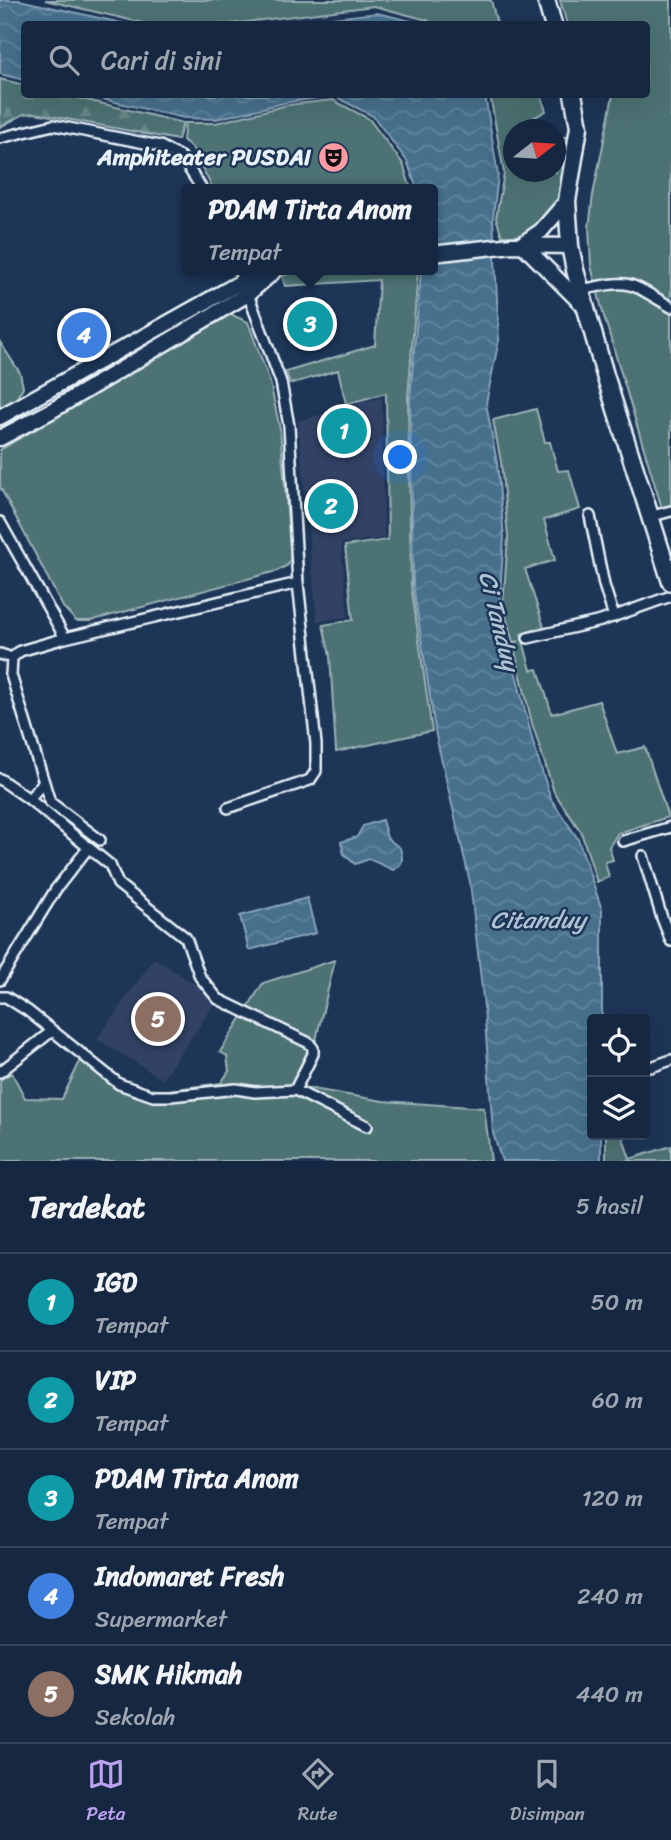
<!DOCTYPE html>
<html lang="id">
<style>
:root{--surface:#162841;--page:#23344c;--text:#f1f3f6;--muted:#9ea6b1;--line:#35445a;--accent:#bca0f2}
body{margin:0;font-family:Sriracha,sans-serif;background:var(--page);color:var(--text)}
.controls{position:absolute;right:21px;bottom:21px;display:grid;overflow:hidden;border-radius:7px;box-shadow:0 7px 28px #0002}
.controls button{width:63px;height:63px;display:grid;place-items:center;padding:0;border:0;border-bottom:2px solid var(--line);background:var(--surface);color:var(--text);font:35px sans-serif}
.compass{position:absolute;left:503px;top:119px;width:63px;height:63px;border-radius:50%;background:var(--surface);box-shadow:0 7px 28px #0002;rotate:73deg}
.you{position:absolute;left:401px;top:458px;width:24px;height:24px;margin:-18px;border:5px solid #fff;border-radius:50%;background:#1a73e8;box-shadow:0 0 0 10px #1a73e833}
.badge{display:grid;place-items:center;width:46px;height:46px;border-radius:50%;background:var(--accent);color:#fff;font-size:23px;font-weight:700}
.pin{position:absolute;translate:-50% -50%;border:4px solid #fff;box-shadow:0 2px 7px #0006}
.popup{position:absolute;left:182px;top:184px;width:256px;height:91px;box-sizing:border-box;display:grid;place-content:center;border-radius:7px;background:var(--surface);filter:drop-shadow(0 2px 5px #0005);font-size:23px;white-space:nowrap;color:var(--muted)}
.popup b{font-size:26px;color:var(--text)}
.popup::after{content:'';position:absolute;left:50%;top:100%;margin-left:-14px;border:14px solid transparent;border-top-color:var(--surface)}
.list{margin:0;padding:0;list-style:none}
h2{display:flex;justify-content:space-between;align-items:center;height:91px;margin:0;padding:0 28px;font-size:30px}
h2 small{font-size:23px;font-weight:400;color:var(--muted)}
.list li{display:grid;grid-template-columns:46px 1fr auto;gap:21px;align-items:center;box-sizing:border-box;height:98px;padding:0 28px;border-top:2px solid var(--line)}
.list b{display:block;font-size:26px;white-space:nowrap}
.list p{margin:0;font-size:23px;white-space:nowrap;color:var(--muted)}
.list em{font-size:23px;font-style:normal;color:var(--muted)}
.icon{flex:none;width:38px;height:38px;fill:none;stroke:currentColor;stroke-width:2;stroke-linecap:round;stroke-linejoin:round}
.map{position:relative;flex:none;width:671px;height:1161px;overflow:hidden}
.search{position:absolute;background:var(--surface);box-shadow:0 7px 28px #0002;left:21px;right:21px;top:21px;height:77px;display:flex;align-items:center;gap:18px;box-sizing:border-box;padding:0 24px;border-radius:7px;color:var(--muted);font-size:26px}
.sheet{height:581px;background:var(--surface)}
nav{display:flex;justify-content:space-around;align-items:center;box-sizing:border-box;height:98px;border-top:2px solid var(--line);background:var(--surface);font-size:19px;color:var(--muted)}
nav a{display:grid;justify-items:center;gap:4px}
nav .on{color:var(--accent)}
.map>svg:first-child{display:block}
</style>
<div class="map">
<svg width="671" height="1161" viewBox="0 0 671 1161">
<defs>
<pattern id="forest-firs" width="22" height="20" patternUnits="userSpaceOnUse" patternTransform="scale(1.75)"><rect width="22" height="20" fill="#4e7273"/><path d="M5 1l3.5 6h-7zM16 11l3.5 6h-7z" fill="#688788"/></pattern>
<pattern id="water-waves" width="16" height="10" patternUnits="userSpaceOnUse" patternTransform="scale(1.75)"><rect width="16" height="10" fill="#46708d"/><path d="M0 5q4-4 8 0t8 0" fill="none" stroke="#61859e"/></pattern>
</defs>
<rect width="100%" height="100%" fill="#1d3557"/>
<filter id="ink" filterUnits="userSpaceOnUse"><feTurbulence type="fractalNoise" baseFrequency=".0143" numOctaves="2"/><feDisplacementMap in="SourceGraphic" scale="14" xChannelSelector="R" yChannelSelector="G"/><feConvolveMatrix kernelMatrix="1 2 1 2 8 2 1 2 1" color-interpolation-filters="sRGB"/></filter>
<g filter="url(#ink)">
<path fill="#334366" d="M382,397L384,538L341,543L348,617L317,621L298,421Z
M154,958L218,999L162,1079L97,1039Z"/>
<path fill="#4e7273" stroke="#9bb2b6" stroke-width="2" d="M45,0H491L497,24H433L427,20L374,6L230,24H147Z
M560,0H671V513L664,515L603,313L591,266L589,228L593,195L613,95L646,94V24H567Z
M490,95H541L546,111L533,118L535,129L514,130V172H556V139L569,136L563,190L550,214L524,236H502L496,218L504,173Z
M333,100L369,119L403,164L411,189H213L192,148L183,140L185,123H216L288,105Z
M335,270H418L408,398L411,585L432,731L336,752L330,656L323,625L353,620L345,546L388,540L386,393L346,404L338,370L290,384L286,372L375,345L379,280L285,286L282,276L292,273Z
M230,314L248,322L270,382L280,429L291,557L288,565L277,571L90,621H76L63,607L0,487V450Z
M0,342L20,373L23,387L16,399L0,409Z
M536,409L545,442H550L558,471L569,470L580,509L544,520L555,560L525,569L544,627L521,634L531,670L538,669L552,714L599,701L617,754L645,747L668,817L618,833L609,847L613,860L605,862L609,877L597,882L581,832L554,792L532,723L513,643L519,641L513,642L503,606L508,537L501,462L493,420Z
M335,960L315,1044L310,1049L295,1086L383,1101L484,1108L491,1161H0V1080L12,1073L25,1098L62,1099L86,1049L125,1086L162,1091L221,1083L229,1071L227,1056L220,1052L263,983Z
M606,1135H622L630,1159L671,1146V1161H606Z"/>
<path fill="url(#forest-firs)" stroke="#9bb2b6" stroke-width="2" d="M0,79L24,85V94L66,95L183,123L178,140L35,113L24,114L0,127Z"/>
<path fill="url(#water-waves)" stroke="#87a4b8" stroke-width="2" d="M0,0H19L126,24H24V80L0,74Z
M377,13L424,24H280Z
M85,95H485L498,175L493,218L499,340L486,403L497,463L504,537L499,607L535,750L551,799L578,839L602,910V1019H592V1135H601V1161H502L493,1133L484,1007L470,882L436,736L413,585L410,398L421,270H432V189H417L407,161L373,116L334,96L288,102L216,119L184,118Z
M382,820L387,838L400,848C403,858 404,865 393,870L369,859L355,864L344,854L341,842L357,837L363,826Z
M307,898L316,933L249,950L240,916Z"/>
<g fill="none" stroke-linecap="round" stroke-linejoin="round">
<defs>
<path id="street" d="M0,138L53,125L160,146L182,158L202,189
M581,290C632,279 627,281 671,307
M590,516L604,585L614,617
M649,517L671,511
M0,522L65,638
M528,638L601,621L671,596
M0,654L12,658
M0,779L29,799
M44,782L29,799L110,865L118,884L186,938L200,977L218,999L309,1043L313,1048V1054L295,1090
M228,808L310,780L316,771V744L298,583L289,426L281,382L239,270
M100,840L50,802L11,675L12,658L20,651L65,638L298,583
M623,841L671,827
M643,856L662,918L671,941
M0,980L56,889L89,847
M0,997H6L28,1011L119,1084L153,1096H171L236,1089L255,1092L295,1090L367,1126
M651,1067L671,1060
M0,1072L52,1031"/>
<path id="primary" d="M522,244L541,231L567,201
M523,245L585,307
M432,254L512,245L570,246
M0,417L243,281L267,274
M0,438L51,411L248,294L273,272"/>
<path id="highway" d="M546,0L553,24
M573,94L579,127L567,201L570,246L575,270L605,375L671,582"/>
</defs>
<use href="#street" stroke="#e8f1f8" stroke-width="14"/>
<use href="#primary" stroke="#e8f1f8" stroke-width="19"/>
<use href="#highway" stroke="#e8f1f8" stroke-width="21"/>
<use href="#street" stroke="#1d3557" stroke-width="9"/>
<use href="#primary" stroke="#1d3557" stroke-width="14"/>
<use href="#highway" stroke="#1d3557" stroke-width="16"/>
</g>
</g>
<defs>
<symbol id="theatre-disc" viewBox="-11 -11 22 22"><circle r="9.5" fill="#ff9aa2" stroke="#1d3557"/><path d="M-5-5.5Q0-4 5-5.5V0Q5 5 0 6Q-5 5-5 0ZM-3.3-2.5H-1v1.5H-3.3ZM1-2.5H3.3v1.5H1ZM-2.8 1Q0 5.5 2.8 1Z" fill="#111"/></symbol>
</defs>
<g fill-rule="evenodd">
<use href="#theatre-disc" x="316" y="140" width="35" height="35"/>
</g>
<g text-anchor="middle" stroke-width="5" stroke-linejoin="round" paint-order="stroke">
<g font-size="23" font-weight="bold" fill="#e8f1f8" stroke="#1d3557" text-anchor="end">
<text x="311" y="165">Amphiteater PUSDAI</text>
</g>
<g font-size="24" font-style="italic" fill="#afc4d3" stroke="#1d3557">
<text transform="translate(499 621) rotate(76)" y="8">Ci Tanduy</text>
<text x="538" y="928">Citanduy</text>
</g>
</g>
</svg>
<div class="controls">
<button><svg class="icon" aria-label="locate" viewBox="0 0 24 24"><circle cx="12" cy="12" r="6"/><path d="M12 2v4M12 18v4M2 12h4M18 12h4"/></svg></button>
<button><svg class="icon" aria-label="layers" viewBox="0 0 24 24"><path d="M12 4l9 5-9 5-9-5zM3 14l9 5 9-5"/></svg></button>
</div>
<svg class="compass" viewBox="-18 -18 36 36"><path d="M0-13l5 13h-10z" fill="#e53935"/><path d="M0 13l5-13h-10z" fill="#9ea6b1"/></svg>
<div class="you"></div>
<div class="pin badge" style="left:344px;top:431px;background:#0f9aa8">1</div>
<div class="pin badge" style="left:331px;top:506px;background:#0f9aa8">2</div>
<div class="pin badge" style="left:310px;top:324px;background:#0f9aa8">3</div>
<div class="popup"><b>PDAM Tirta Anom</b>Tempat</div>
<div class="pin badge" style="left:84px;top:335px;background:#3f7fe0">4</div>
<div class="pin badge" style="left:158px;top:1019px;background:#8d6e63">5</div>
<div class="search"><svg class="icon" aria-label="search" viewBox="0 0 24 24"><circle cx="10" cy="10" r="6"/><path d="M15 15l6 6"/></svg>Cari di sini</div>
</div>
<section class="sheet">
<h2>Terdekat<small>5 hasil</small></h2>
<ul class="list">
<li><span class="badge" style="background:#0f9aa8">1</span><div><b>IGD</b><p>Tempat</p></div><em>50 m</em></li>
<li><span class="badge" style="background:#0f9aa8">2</span><div><b>VIP</b><p>Tempat</p></div><em>60 m</em></li>
<li><span class="badge" style="background:#0f9aa8">3</span><div><b>PDAM Tirta Anom</b><p>Tempat</p></div><em>120 m</em></li>
<li><span class="badge" style="background:#3f7fe0">4</span><div><b>Indomaret Fresh</b><p>Supermarket</p></div><em>240 m</em></li>
<li><span class="badge" style="background:#8d6e63">5</span><div><b>SMK Hikmah</b><p>Sekolah</p></div><em>440 m</em></li>
</ul>
</section>
<nav>
<a class="on"><svg class="icon" aria-label="map" viewBox="0 0 24 24"><path d="M3 6l6-2 6 2 6-2v14l-6 2-6-2-6 2zM9 4v14M15 6v14"/></svg>Peta</a>
<a><svg class="icon" aria-label="directions" viewBox="0 0 24 24"><path d="M12 3l9 9-9 9-9-9zM9 14v-3h6M13 9l2 2-2 2"/></svg>Rute</a>
<a><svg class="icon" aria-label="saved" viewBox="0 0 24 24"><path d="M7 4h10v16l-5-4-5 4z"/></svg>Disimpan</a>
</nav>
